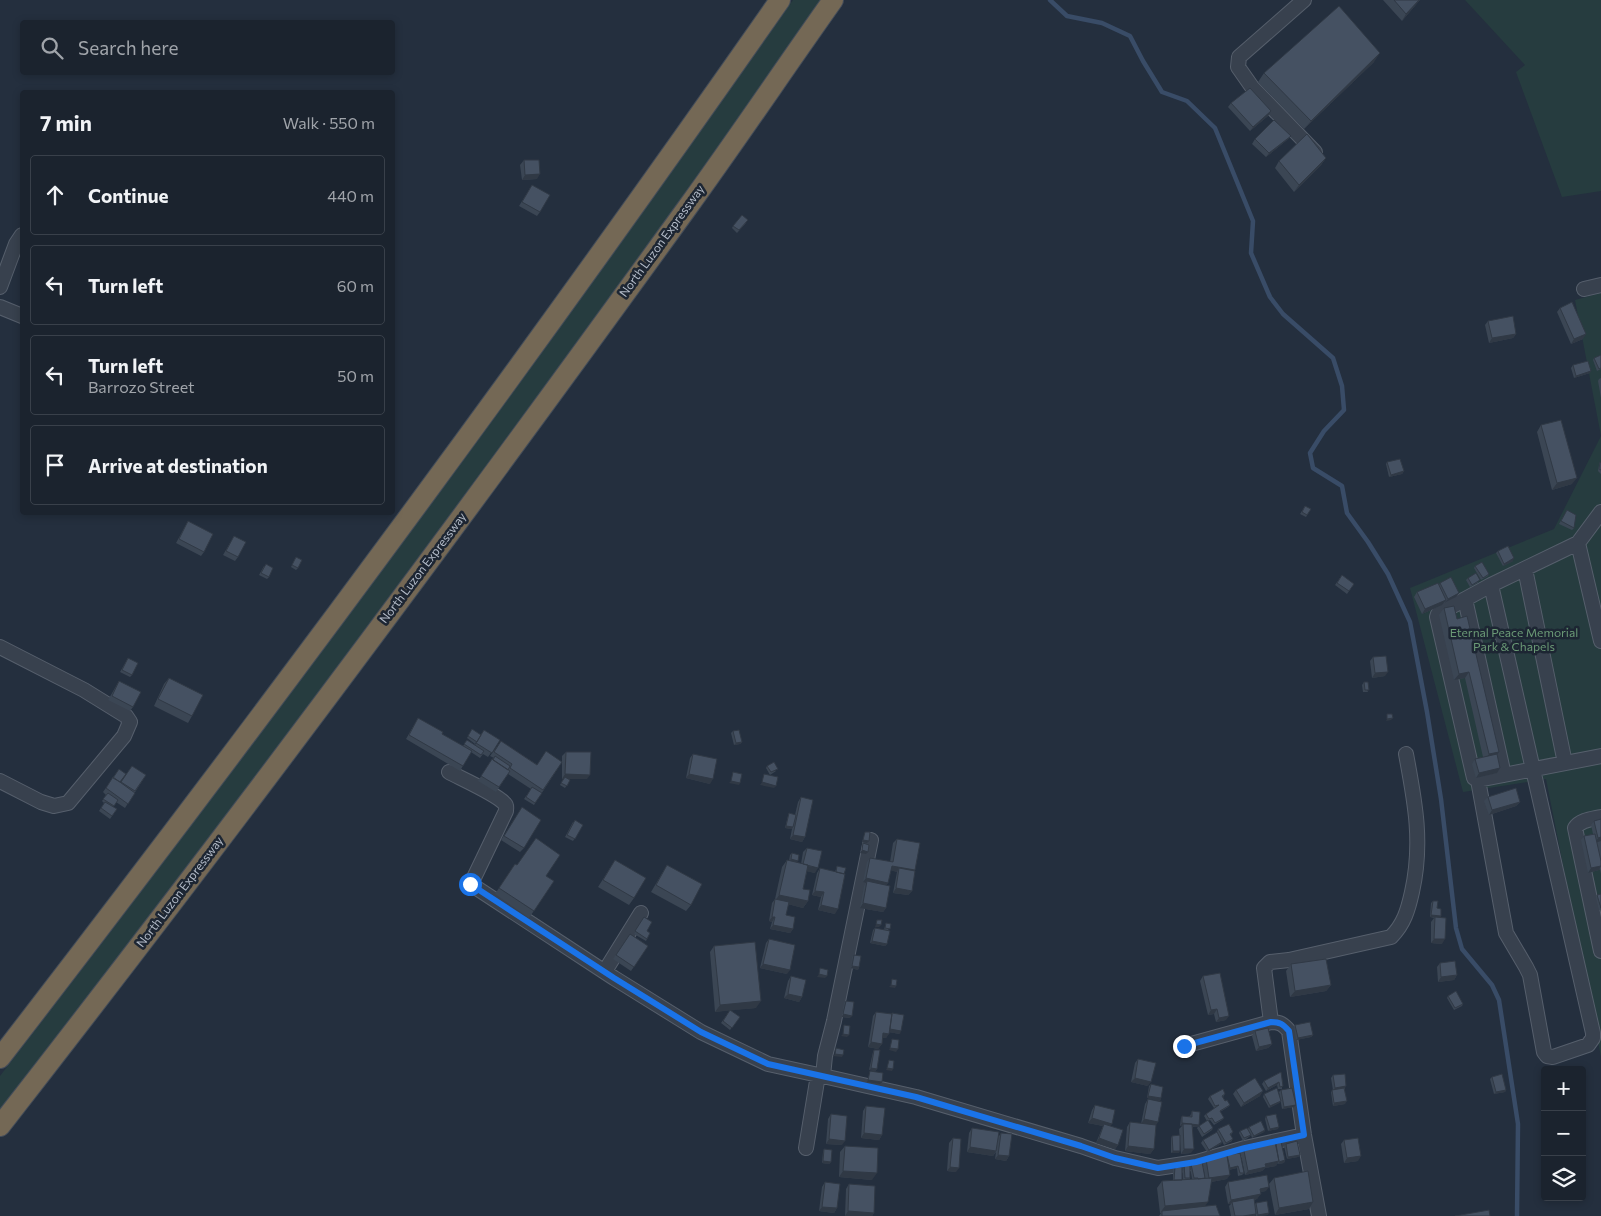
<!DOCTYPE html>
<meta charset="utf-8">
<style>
:root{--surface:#1b232e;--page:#242b36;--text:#f1f3f6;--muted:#a0a4aa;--line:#39404a}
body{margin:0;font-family:Commissioner,sans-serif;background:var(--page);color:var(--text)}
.controls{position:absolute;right:15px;bottom:15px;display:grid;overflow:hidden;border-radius:5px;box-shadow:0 2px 8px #0003}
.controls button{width:45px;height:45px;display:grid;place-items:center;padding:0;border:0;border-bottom:1px solid var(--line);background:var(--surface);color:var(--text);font:25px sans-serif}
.stop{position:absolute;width:15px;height:15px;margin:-11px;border:4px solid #1a73e8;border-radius:50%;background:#fff}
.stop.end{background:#1a73e8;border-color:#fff;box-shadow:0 1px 5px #0008}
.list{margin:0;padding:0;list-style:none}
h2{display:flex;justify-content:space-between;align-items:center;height:65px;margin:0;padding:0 20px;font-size:21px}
h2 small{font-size:16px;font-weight:400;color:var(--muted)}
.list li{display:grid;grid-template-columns:32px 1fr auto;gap:15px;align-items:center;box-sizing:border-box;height:80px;margin:0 10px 10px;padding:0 10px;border:1px solid var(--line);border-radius:5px}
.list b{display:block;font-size:19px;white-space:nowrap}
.list p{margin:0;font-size:16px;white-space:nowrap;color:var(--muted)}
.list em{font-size:16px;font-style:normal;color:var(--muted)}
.icon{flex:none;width:28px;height:28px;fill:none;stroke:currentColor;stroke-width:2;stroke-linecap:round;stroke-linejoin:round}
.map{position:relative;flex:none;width:1601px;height:1216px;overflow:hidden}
.search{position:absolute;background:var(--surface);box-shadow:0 2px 8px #0003;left:20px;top:20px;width:375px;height:55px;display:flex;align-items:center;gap:12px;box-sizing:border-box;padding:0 18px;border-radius:5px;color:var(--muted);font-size:19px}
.panel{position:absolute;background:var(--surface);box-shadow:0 2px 8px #0003;left:20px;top:90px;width:375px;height:425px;border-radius:5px}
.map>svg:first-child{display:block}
</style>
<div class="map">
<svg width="1601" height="1216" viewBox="0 0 1601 1216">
<rect width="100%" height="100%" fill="#242f3e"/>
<path fill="#263c3f" d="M793,0H826L430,551L0,1119V1076L115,926L255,739L700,130Z
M1465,0H1601V191L1562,197L1516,72L1525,65Z
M1601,293V1057L1546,779L1463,792L1410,588L1554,529L1601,436L1575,300Z"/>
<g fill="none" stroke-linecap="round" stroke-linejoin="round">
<path stroke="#394c67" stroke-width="4.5" d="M1050,0L1067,16L1102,23L1130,36L1143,61L1162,92L1187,101L1215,128L1253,221L1251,253L1270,297L1283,314L1333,358L1342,386L1344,410L1324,431L1310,453L1313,468L1342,486L1347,513L1368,542L1388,574L1410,622L1427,712L1441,799L1456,928L1462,949L1492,985L1499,1000L1518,1124L1517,1216"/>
<defs>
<path id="minor" d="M1304,0L1239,57L1238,67L1252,87L1315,152
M0,287L16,244L22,235
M1584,289L1601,285
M0,307L22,316
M1601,512L1578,543L1491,585L1438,614L1437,617L1474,778L1478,780L1601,756
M1578,543L1601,641
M1525,569L1565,763
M1465,599L1504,775
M0,647L84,690L126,716L130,722L124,736L68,803L54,806L41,802L0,781
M449,772C460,778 498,795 505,804C507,806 506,808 506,811L471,884
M1478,780L1506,933L1526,967L1530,975L1544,1052L1547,1056L1553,1057L1588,1045L1593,1038V1033L1491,585
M1601,817C1592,819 1580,820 1575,828L1601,951
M871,840L834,1021L825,1056L823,1076L916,1097L1081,1146L1115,1158L1158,1168L1197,1162L1245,1148L1304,1135
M469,883L614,978L701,1032L768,1064L823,1076
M605,971L641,913
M1271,1022L1264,968L1270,962L1289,960L1391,937C1404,924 1408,910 1412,892C1423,843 1415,802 1406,754
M1184,1046L1271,1022C1280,1022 1283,1024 1289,1031L1304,1135L1319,1216
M806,1148L818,1075"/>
<path id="highway" d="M0,1058C268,711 529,359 780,0
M0,1126C235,825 463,518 687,208C737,139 784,69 833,0"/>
</defs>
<use href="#minor" stroke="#565f6c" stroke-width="16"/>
<use href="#highway" stroke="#434c59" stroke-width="22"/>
<use href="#minor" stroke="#38414e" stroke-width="14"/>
<use href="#highway" stroke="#746855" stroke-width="20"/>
</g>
<path fill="#3b4654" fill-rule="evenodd" d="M1383,0H1420L1402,21Z
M1374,62L1304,129L1258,82L1264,73Z
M1231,103L1268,116L1250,131L1228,107Z
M1291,136L1287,140L1266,157L1252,144L1255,139Z
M1326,158L1321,165L1294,192L1275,168L1279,161Z
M524,160L537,179L522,180L520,165Z
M532,185L540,212L537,216L519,206Z
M746,223L737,233L732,228L733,226Z
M1560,308L1583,339L1571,344L1557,312Z
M1488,321L1516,334L1513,338L1489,343L1485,325Z
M1601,355V369L1597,371L1593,360L1594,358Z
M1573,365L1590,373L1574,378L1571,368Z
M1601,378V398L1598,381L1599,379Z
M1541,425L1572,484L1552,490L1537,432Z
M1387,462L1404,471L1402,474L1389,477L1386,464Z
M1600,462L1601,463V474L1598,471L1599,465Z
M1305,506L1311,509L1306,517L1300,514Z
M1567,510L1574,528L1572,530L1559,524Z
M188,521L204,552L201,556L176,543Z
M234,536L238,557L235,561L223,555Z
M1498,551L1513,561L1503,566L1496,553Z
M295,559L298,568L296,570L291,567Z
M264,566L269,577L267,579L259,575Z
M1475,566L1489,574L1488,576L1481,580L1474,568Z
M1342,575L1354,584L1347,594L1335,585Z
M1468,578L1479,582L1470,587L1466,580Z
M1440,583L1456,597L1444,603V602L1442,605L1422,614L1414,597L1417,592L1439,585Z
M1444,608L1457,619L1499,752L1497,754V773L1476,778L1472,764L1475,759L1483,757L1465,678L1454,680L1439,615Z
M1373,657L1385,676L1372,678L1370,661Z
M128,658L132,675L130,677L120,672Z
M169,678L192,716L188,723L154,706L164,684Z
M119,681L133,707L130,711L108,700Z
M1364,682L1368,692H1363L1362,685Z
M418,718L442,734L463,746L467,740L475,745L484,730L500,740L488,757L483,754L480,758L471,752L460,771L406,739Z
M472,729L481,735L475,744L467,738Z
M733,731L742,742L740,744L734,745L731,733Z
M501,741L536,764L562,762L534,805L524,799L531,789L508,774L496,792L478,781L492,759L494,758L490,756Z
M566,752L587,779H569L570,780L565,788L560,785L563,779H562V756Z
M693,754L710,784L686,778L690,758Z
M132,766L146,775L125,808L116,802L113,807L117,809L110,819L99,811L104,803L102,801L106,795L103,792L119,769L120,782V783Z
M767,766L776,771L770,775L766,768Z
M801,797L805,837L802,842L790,839L792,829L785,828L788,816L789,813L795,815L798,802Z
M1488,797L1520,802L1516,806L1489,815L1484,801Z
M519,812L524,848L520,852L501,840Z
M1601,819V874L1600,869L1599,870L1588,873L1581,840L1584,836L1593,834L1591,825L1594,821Z
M573,822L583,825L573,841L565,837Z
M897,839L915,870L912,891L908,895L893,893L897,872L891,870L888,883L886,885V908L883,912L860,908L864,886L866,883L863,882L867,862L870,858L890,862L893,843Z
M807,848L815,873L807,871L803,889L808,901L803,908L788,904L786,915L793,929L790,933L770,929L772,922L769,921L772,903L775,899L782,867L787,860L789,861L790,855L792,853L796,863L801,864L803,852Z
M615,860L634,898L629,905L598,887Z
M515,864L546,876L554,881L529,918L495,894Z
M667,865L691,905L686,911L651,892Z
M837,866L835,914L818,910L821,897L812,895L817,873L820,868L835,872Z
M1597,895L1601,910H1599L1596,898Z
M1433,901L1441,916L1440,917L1442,944L1431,943V922L1434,918L1430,917L1431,903Z
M644,917L647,931L650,933L646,941L634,934Z
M886,923L889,931L887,944L885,946L870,943L873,930L875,928L884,930L885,926Z
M630,934L648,946L631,971L613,959Z
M769,939L787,974L760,968L766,943Z
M714,946L756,1008L730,1010L740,1017L730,1030L721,1023L730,1010L715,1012L710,952Z
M854,955L859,967L858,970L851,968L852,957Z
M1440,963L1457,975L1454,980L1438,982L1437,967Z
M1291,964L1331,985L1326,991L1290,997L1286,971Z
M791,976L802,997L799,1002L784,998L788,981Z
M1203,976L1226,1020L1216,1022L1214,1014L1208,1015L1200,981Z
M1448,996L1463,1004L1462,1006L1454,1010L1447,998Z
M846,1001L850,1018L842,1017L844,1003Z
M876,1012L900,1034L889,1032L886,1038H882V1044L878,1049L868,1047L873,1016Z
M1295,1025L1313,1035L1311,1037L1296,1040L1294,1027Z
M1255,1031L1272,1044L1268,1048L1256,1051L1252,1036Z
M874,1050L877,1069L875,1071L869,1070L873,1052Z
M1138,1059L1148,1086L1131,1082L1135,1063Z
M1281,1072L1282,1089H1278L1277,1085L1266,1091L1262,1084L1264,1081Z
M1333,1075L1345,1088V1104L1333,1106L1331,1092L1333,1090L1331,1078Z
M1492,1077L1506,1090L1505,1092L1494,1094L1490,1079Z
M1151,1084L1161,1098L1160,1101L1147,1098L1149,1086Z
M1236,1090L1260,1096L1241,1107L1233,1094Z
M1281,1090L1296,1105L1294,1107L1282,1109L1279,1092Z
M1225,1094L1223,1097L1225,1101L1230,1105L1228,1107L1220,1112L1224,1118L1222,1120L1214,1125L1210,1120L1208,1121L1213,1128L1212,1130L1202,1137L1197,1128L1199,1126L1207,1121L1204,1116L1206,1114L1215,1108H1214L1208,1099L1210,1096Z
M1264,1094L1281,1101L1279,1103L1269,1108L1263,1097Z
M1148,1099L1156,1126L1154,1149L1150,1154L1125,1151L1127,1127L1130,1122L1141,1124L1145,1104Z
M1095,1105L1110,1126L1118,1145L1115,1149L1096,1143L1103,1126L1088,1123L1092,1110Z
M866,1106L882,1135L879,1140L861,1138L863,1111Z
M1192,1111L1199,1125L1197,1127H1193L1191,1153L1181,1154L1179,1129L1182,1126H1180L1181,1118L1182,1116H1190L1191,1114Z
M831,1114L842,1145L826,1144L828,1119Z
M1266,1116L1278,1129L1268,1131L1265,1119Z
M1249,1127L1265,1130L1264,1132L1252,1138L1251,1135L1249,1137L1243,1141L1239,1133L1240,1131L1248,1129Z
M972,1128L999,1136L1001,1133L1009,1156L1006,1161L995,1159L996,1152L993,1156L967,1152L969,1133Z
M1218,1129L1233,1132L1231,1135L1232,1141L1224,1145L1217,1132Z
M1172,1136L1179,1153H1171V1138Z
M953,1138L956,1172L947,1171L949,1143Z
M1203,1140L1222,1142L1221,1144L1207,1152L1201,1143Z
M1344,1140L1358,1161L1344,1163L1341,1144Z
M1276,1144L1285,1160L1284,1163L1278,1164L1277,1163L1276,1166L1265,1168L1262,1171L1245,1175L1240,1150L1243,1146Z
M1286,1144L1300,1155L1298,1157L1287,1159L1284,1146Z
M845,1146L872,1180L839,1177L840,1152Z
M824,1149L831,1162L829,1164L822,1163L823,1152Z
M1227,1155L1244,1173L1242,1175L1238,1176L1237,1168L1229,1170L1227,1179L1211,1182L1205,1206L1220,1216H1159L1161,1213H1160L1157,1188L1162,1181L1173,1180V1169L1175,1167L1182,1180H1183L1182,1168L1184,1165L1190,1166L1191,1164L1205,1178L1203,1164L1206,1159L1227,1156ZM1190,1167L1192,1179H1190Z
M1274,1178L1309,1209L1275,1215L1269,1184Z
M825,1182L837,1208L834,1213L819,1211L822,1187Z
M1228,1182L1266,1191L1260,1192L1257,1199L1254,1200L1255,1204L1256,1203L1268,1215L1256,1216V1214L1255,1216H1231L1229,1206L1231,1204H1228L1225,1187Z
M849,1184L874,1213L872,1216H845L846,1189Z"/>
<path fill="#303945" d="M1419,0H1420L1402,21L1406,14Z
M1380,53L1374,62L1304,129L1311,121Z
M1271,111L1268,116L1250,131L1253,127Z
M1291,136L1287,140L1266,157L1269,153Z
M1326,158L1321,165L1294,192L1299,185Z
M540,174L537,179L522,180L525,175Z
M1516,334L1513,338L1489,343L1492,338Z
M1586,334L1583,339L1571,344L1574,339Z
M1591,371L1590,373L1574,378L1576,376Z
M1404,471L1402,474L1389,477L1391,475Z
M1577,478L1572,484L1552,490L1557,483Z
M1514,558L1513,561L1503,566L1504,564Z
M1459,593L1456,597L1444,603L1448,599Z
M1446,600L1442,605L1422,614L1425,609Z
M1388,672L1385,676L1372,678L1375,673Z
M1469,672L1465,678L1454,680L1459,674Z
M1393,718L1391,720L1386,721L1387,719Z
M742,742L740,744L734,745L736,743Z
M1499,752L1494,759L1484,761L1489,754Z
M1500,768L1497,773L1476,778L1479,773Z
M565,774L590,775L587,779H562Z
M689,774L713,779L710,784L686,778Z
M731,781L740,783L739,785L729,783Z
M762,782L776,786L774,788L760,785Z
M1520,802L1516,806L1489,815L1492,810Z
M786,826L793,827L792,829L785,828Z
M793,835L805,837L802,842L790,839Z
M1601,837V841L1595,843L1598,838Z
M863,840L869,841L867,843L862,842Z
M862,850L868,852L866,854L860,853Z
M791,859L798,861L796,863L789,861Z
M803,865L818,868L815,873L800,870Z
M892,866L915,870L912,874L899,868L897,872L889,870Z
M1601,866L1599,870L1588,873L1591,868Z
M866,878L888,883L885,887L867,881L866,883L863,882Z
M896,888L912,891L908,895L893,893Z
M815,891L824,892L821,897L812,895Z
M779,895L808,901L803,908L775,901Z
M863,903L886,908L883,912L860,908Z
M821,905L838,909L835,914L818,910Z
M1431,915L1441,916L1439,918L1430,917Z
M772,917H775L772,922L769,921Z
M876,924L881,925L879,927H875Z
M773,925L793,929L790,933L770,929Z
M1434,939H1445L1442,944L1431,943Z
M872,941L887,944L885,946L870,943Z
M763,964L790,970L787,974L760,968Z
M852,966L859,967L858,970L851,968Z
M819,974L827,976L825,978L817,977Z
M1457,975L1454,980L1438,982L1441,977Z
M891,985L896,986L895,988L889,987Z
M1331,985L1326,991L1290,997L1295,991Z
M788,994L802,997L799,1002L784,998Z
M761,1001L756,1008L715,1012L720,1005Z
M1217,1009L1214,1014L1208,1015L1211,1010Z
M843,1014L852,1016L850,1018L842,1017Z
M1229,1016L1226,1020L1216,1022L1219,1018Z
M889,1029L901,1031L900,1034L888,1032Z
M883,1033L889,1034L886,1038H880Z
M843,1034L849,1035L847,1037L841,1036Z
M1313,1035L1311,1037L1296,1040L1298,1038Z
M871,1042L882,1044L878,1049L868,1047Z
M1272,1044L1268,1048L1256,1051L1259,1047Z
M890,1048L898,1049L896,1052L889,1050Z
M835,1054L843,1055L842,1057L833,1056Z
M871,1068L877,1069L875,1071L869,1070Z
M887,1068L893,1069L892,1071L886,1070Z
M1135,1078L1151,1082L1148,1086L1131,1082Z
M868,1080L882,1082L880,1084L867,1082Z
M1279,1082L1277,1085L1266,1091L1268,1088Z
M1346,1086L1345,1088L1333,1090L1335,1088Z
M1506,1090L1505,1092L1494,1094L1496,1092Z
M1263,1091L1260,1096L1241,1107L1244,1103Z
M1148,1096L1161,1098L1160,1101L1147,1098Z
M1281,1101L1279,1103L1269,1108L1270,1106Z
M1347,1101L1345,1104L1333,1106L1334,1103Z
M1296,1105L1294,1107L1282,1109L1284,1107Z
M1092,1118L1112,1124L1109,1128L1104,1124L1103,1126L1088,1123Z
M1144,1119L1158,1122L1155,1127L1141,1124Z
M1182,1123L1199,1125L1197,1127L1183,1126V1124L1182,1126H1180Z
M1279,1127L1278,1129L1268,1131L1270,1129Z
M1265,1130L1264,1132L1252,1138L1254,1136Z
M864,1133L882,1135L879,1140L861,1138Z
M1099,1138L1118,1145L1115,1149L1096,1143Z
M829,1139L845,1141L842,1145L826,1144Z
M1222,1142L1221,1144L1207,1152L1209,1150Z
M1128,1146L1154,1149L1150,1154L1125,1151Z
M970,1147L996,1151L993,1156L967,1152Z
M1184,1149H1194L1191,1153L1181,1154Z
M1173,1151H1180L1179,1153H1171Z
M998,1155L1009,1156L1006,1161L995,1159Z
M1300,1155L1298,1157L1287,1159L1288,1157Z
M1361,1156L1358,1161L1344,1163L1347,1158Z
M1285,1160L1284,1163L1278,1164L1279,1162Z
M823,1161L831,1162L829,1164L822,1163Z
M1279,1161L1276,1166L1265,1168L1262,1171L1245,1175L1248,1171L1265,1164Z
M1238,1166L1237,1168L1228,1170L1230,1168Z
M950,1167L959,1168L956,1172L947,1171Z
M843,1171L877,1173L872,1180L839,1177Z
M1230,1175L1227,1179L1206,1183L1209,1178Z
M1269,1187L1266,1191L1256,1193L1260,1189Z
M1261,1194L1257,1199L1233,1203L1232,1202L1231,1204H1228L1231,1200Z
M1208,1202L1203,1209L1162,1211L1160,1213L1165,1206Z
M1313,1202L1309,1209L1275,1215L1279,1208Z
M822,1207L837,1208L834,1213L819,1211Z
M848,1211L874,1213L872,1216H845Z
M1269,1213L1268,1215L1257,1216L1258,1215Z
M1256,1214L1255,1216H1243Z"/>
<path fill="#455162" stroke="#303945" d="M1394,0H1419L1406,14Z
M1339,6L1380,53L1311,121L1264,73Z
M1250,88L1271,111L1253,127L1231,103Z
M1274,120L1291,136L1269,153L1255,139Z
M1307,134L1326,158L1299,185L1279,161Z
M524,160H539L540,174L525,175Z
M532,185L550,195L540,212L522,202Z
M742,215L748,220L739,230L733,226Z
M1572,302L1586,334L1574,339L1560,308Z
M1513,316L1516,334L1492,338L1488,321Z
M1601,355V368L1599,369L1594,358Z
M1588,361L1591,371L1576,376L1573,365Z
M1561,420L1577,478L1557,483L1541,425Z
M1400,459L1404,471L1391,475L1387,462Z
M1600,462L1601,463V470L1599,469Z
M1305,506L1311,509L1307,515L1302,512Z
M1567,510L1576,515L1574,528L1561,521Z
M188,521L213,534L204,552L179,539Z
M234,536L246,542L238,557L226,551Z
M1508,546L1514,558L1504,564L1498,551Z
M296,557L302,560L298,568L292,565Z
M1482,562L1489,574L1483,578L1475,566Z
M266,564L273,568L269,577L261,573Z
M1476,573L1480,580L1472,585L1468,578Z
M1342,575L1354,584L1349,591L1337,583Z
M1451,577L1459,593L1448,599L1440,583Z
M1438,583L1446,600L1425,609L1417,592Z
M1454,606L1457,619L1467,616L1499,752L1489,754L1469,672L1459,674L1444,608Z
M1386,656L1388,672L1375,673L1373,657Z
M128,658L138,663L132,675L122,670Z
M169,678L203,695L192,716L158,699Z
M119,681L141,692L133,707L112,696Z
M1364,682H1368L1369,690H1365Z
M1387,714H1392L1393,718L1387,719Z
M418,718L443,732L442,734L472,751L463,766L409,735Z
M472,729L481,735L477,742L468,736Z
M484,730L500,740L492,753L476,743Z
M739,730L742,742L736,743L733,731Z
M467,740L484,751L481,755L464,744Z
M501,741L537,765L546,751L562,762L543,790L510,768L512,764L494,752Z
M566,752H591L590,775L565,774Z
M693,754L717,759L713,779L689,774Z
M1497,754L1500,768L1479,773L1475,759Z
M495,756L510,766L508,770L493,760Z
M492,759L510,771L499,787L481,776Z
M774,762L778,769L771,772L767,766Z
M132,766L146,775L135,791L121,782Z
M119,769L126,774L120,782L113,778Z
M733,772L742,774L740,783L731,781Z
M764,774L778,777L776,786L762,782Z
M113,777L135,793L128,804L106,788Z
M565,777L570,780L567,786L561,783Z
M532,787L542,793L535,803L526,797Z
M1516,788L1520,802L1492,810L1488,797Z
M108,793L118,800L114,806L103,799Z
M801,797L813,800L805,837L793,835Z
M105,802L117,809L112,816L101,808Z
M522,807L541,820L524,848L504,836Z
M789,813L796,815L793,827L786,826Z
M1601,819V837L1598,838L1594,821Z
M575,820L583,825L575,839L567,835Z
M865,832H870L869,841L863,840Z
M1595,834L1601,861V866L1591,868L1584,836Z
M536,838L560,855L546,876L554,881L534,911L499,888L515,864L517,865Z
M897,839L920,843L915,870L892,866L888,883L866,878L870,858L893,862Z
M863,843L869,845L868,852L862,850Z
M807,848L822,851L818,868L803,864Z
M792,853L799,855L798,861L791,859Z
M615,860L646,878L634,898L603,880Z
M787,860L808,865L803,889L810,890L808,901L779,895Z
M667,865L702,884L691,905L656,885Z
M837,866L846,868L844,874L836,872Z
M820,868L845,874L838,909L821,905L824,892L815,891Z
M899,868L915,871L912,891L896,888Z
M867,881L890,886L886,908L863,903Z
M1601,894V908L1597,895Z
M775,899L789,902L786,915L795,917L793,929L773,925L775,917H772Z
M1433,901H1438L1437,908L1441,909V916L1431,915Z
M644,917L652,922L647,931L650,933L647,939L635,931Z
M1435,917L1446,918L1445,939H1434Z
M877,920H882L881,925L876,924Z
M886,923L891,924L890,929L885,928Z
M875,928L890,931L887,944L872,941Z
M630,934L648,946L634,967L616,955Z
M769,939L795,945L790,970L763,964Z
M755,942L761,1001L720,1005L714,946Z
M854,955L861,956L859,967L852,966Z
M1326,959L1331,985L1295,991L1291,964Z
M1455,961L1457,975L1441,977L1440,963Z
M820,968L828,970L827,976L819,974Z
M1220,973L1229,1016L1219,1018L1217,1009L1211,1010L1203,976Z
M791,976L806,980L802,997L788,994Z
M892,979L897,980L896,986L891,985Z
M1456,991L1463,1004L1455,1008L1448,996Z
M846,1001L854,1002L852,1016L843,1014Z
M730,1010L740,1017L732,1028L723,1021Z
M876,1012L892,1014L889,1034L883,1033L882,1044L871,1042Z
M892,1013L904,1015L901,1031L890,1029Z
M1310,1022L1313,1035L1298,1038L1295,1025Z
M844,1025L850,1026L849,1035L843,1034Z
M1268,1028L1272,1044L1259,1047L1255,1031Z
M892,1039L899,1040L898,1049L890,1048Z
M836,1048L844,1050L843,1055L835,1054Z
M874,1050H880L877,1069L871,1068Z
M1138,1059L1156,1063L1151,1082L1135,1078Z
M889,1060L894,1061L893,1069L887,1068Z
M870,1071L883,1073L882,1082L868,1080Z
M1281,1072L1283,1086L1280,1087L1279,1082L1268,1088L1264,1081Z
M1345,1074L1346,1086L1335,1088L1333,1075Z
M1502,1074L1506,1090L1496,1092L1492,1077Z
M1255,1078L1263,1091L1244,1103L1236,1090Z
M1151,1084L1163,1087L1161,1098L1148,1096Z
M1277,1088L1281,1101L1270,1106L1264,1094Z
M1292,1088L1296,1105L1284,1107L1281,1090Z
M1344,1088L1347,1101L1334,1103L1332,1090Z
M1223,1089L1225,1094L1222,1096L1225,1101L1227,1100L1230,1105L1220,1111L1224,1118L1215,1123L1212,1118L1209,1119L1206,1114L1219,1105L1215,1106L1210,1096Z
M1148,1099L1162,1102L1158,1122L1144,1119Z
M1095,1105L1115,1110L1112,1124L1092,1118Z
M866,1106L885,1108L882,1135L864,1133Z
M1192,1111L1200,1112L1199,1125L1182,1123V1116L1192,1117Z
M831,1114L847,1116L845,1141L829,1139Z
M1276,1114L1279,1127L1270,1129L1266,1116Z
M1208,1120L1213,1128L1204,1134L1199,1126Z
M1261,1121L1265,1130L1254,1136L1249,1127Z
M1130,1122L1156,1125L1154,1149L1128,1146Z
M1104,1124L1123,1130L1118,1145L1099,1138Z
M1183,1124H1192L1194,1149H1184Z
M1229,1124L1233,1132L1230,1134L1233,1139L1226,1143L1218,1129Z
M972,1128L999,1132L996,1151L970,1147Z
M1247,1128L1251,1135L1244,1138L1240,1131Z
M1217,1132L1222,1142L1209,1150L1203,1140Z
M1001,1133L1012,1134L1009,1156L998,1155Z
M1180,1135V1151H1173L1172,1136Z
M953,1138L961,1139L959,1168L950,1167Z
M1358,1138L1361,1156L1347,1158L1344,1140Z
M1297,1141L1300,1155L1288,1157L1286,1144Z
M1260,1142L1261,1144L1275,1142L1279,1161L1265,1164L1266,1167L1248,1171L1243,1146Z
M1281,1142L1285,1160L1279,1162L1276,1144Z
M845,1146L878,1148L877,1173L843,1171Z
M824,1149L832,1150L831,1162L823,1161Z
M1240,1153L1244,1173H1240L1238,1166L1230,1168L1227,1155Z
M1227,1156L1230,1175L1209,1178L1206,1159Z
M1202,1162L1205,1178L1198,1179V1178H1194L1191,1164Z
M1184,1165H1190V1178H1185Z
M1175,1167H1182V1180H1174Z
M1308,1171L1313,1202L1279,1208L1274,1178Z
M1267,1175L1269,1187L1260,1189L1261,1194L1231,1200L1228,1182Z
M1212,1178L1208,1202L1165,1206L1162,1181Z
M825,1182L840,1184L837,1208L822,1207Z
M849,1184L875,1186L874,1213L848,1211Z
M1254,1198L1256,1214L1243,1216H1235L1232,1202Z
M1267,1201L1269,1213L1258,1215L1256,1203Z
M1216,1205L1220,1216H1162V1211Z
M1489,1210L1490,1216H1455Z"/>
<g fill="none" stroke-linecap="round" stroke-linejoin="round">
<path stroke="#1a73e8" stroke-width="6" d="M470,884L614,978L701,1032L768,1064L916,1097L1081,1146L1115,1158L1158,1168L1196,1162L1245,1148L1304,1135L1289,1031C1283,1024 1280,1022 1271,1022L1184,1046"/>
</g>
<g text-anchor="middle" stroke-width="5" stroke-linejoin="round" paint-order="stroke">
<g font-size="12" fill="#b4bcc9" stroke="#1d2633">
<text transform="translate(662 241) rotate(-54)" y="4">North Luzon Expressway</text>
<text transform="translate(423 568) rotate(-53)" y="4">North Luzon Expressway</text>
<text transform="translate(180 892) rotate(-53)" y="4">North Luzon Expressway</text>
</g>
<g font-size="12" fill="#6b9a76" stroke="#1d2633">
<text x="1514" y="637">Eternal Peace Memorial<tspan x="1514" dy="14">Park &amp; Chapels</tspan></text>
</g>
</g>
</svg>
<div class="controls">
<button>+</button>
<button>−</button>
<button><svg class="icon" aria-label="layers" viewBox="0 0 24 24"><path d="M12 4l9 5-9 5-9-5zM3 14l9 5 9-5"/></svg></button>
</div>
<div class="stop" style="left:470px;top:884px"></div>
<div class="stop end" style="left:1184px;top:1046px"></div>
<div class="search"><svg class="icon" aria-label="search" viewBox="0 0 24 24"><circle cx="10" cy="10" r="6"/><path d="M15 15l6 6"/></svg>Search here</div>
<section class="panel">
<h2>7 min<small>Walk · 550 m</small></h2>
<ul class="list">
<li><svg class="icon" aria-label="ahead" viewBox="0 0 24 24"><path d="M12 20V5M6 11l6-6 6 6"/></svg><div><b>Continue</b></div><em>440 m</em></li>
<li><svg class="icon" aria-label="left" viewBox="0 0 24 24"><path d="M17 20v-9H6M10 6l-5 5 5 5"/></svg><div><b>Turn left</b></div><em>60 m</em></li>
<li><svg class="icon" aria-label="left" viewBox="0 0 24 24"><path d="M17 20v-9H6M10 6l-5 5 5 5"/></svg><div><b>Turn left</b><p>Barrozo Street</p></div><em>50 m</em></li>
<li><svg class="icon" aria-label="arrive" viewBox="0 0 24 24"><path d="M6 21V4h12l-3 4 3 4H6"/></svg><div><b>Arrive at destination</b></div></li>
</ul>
</section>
</div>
